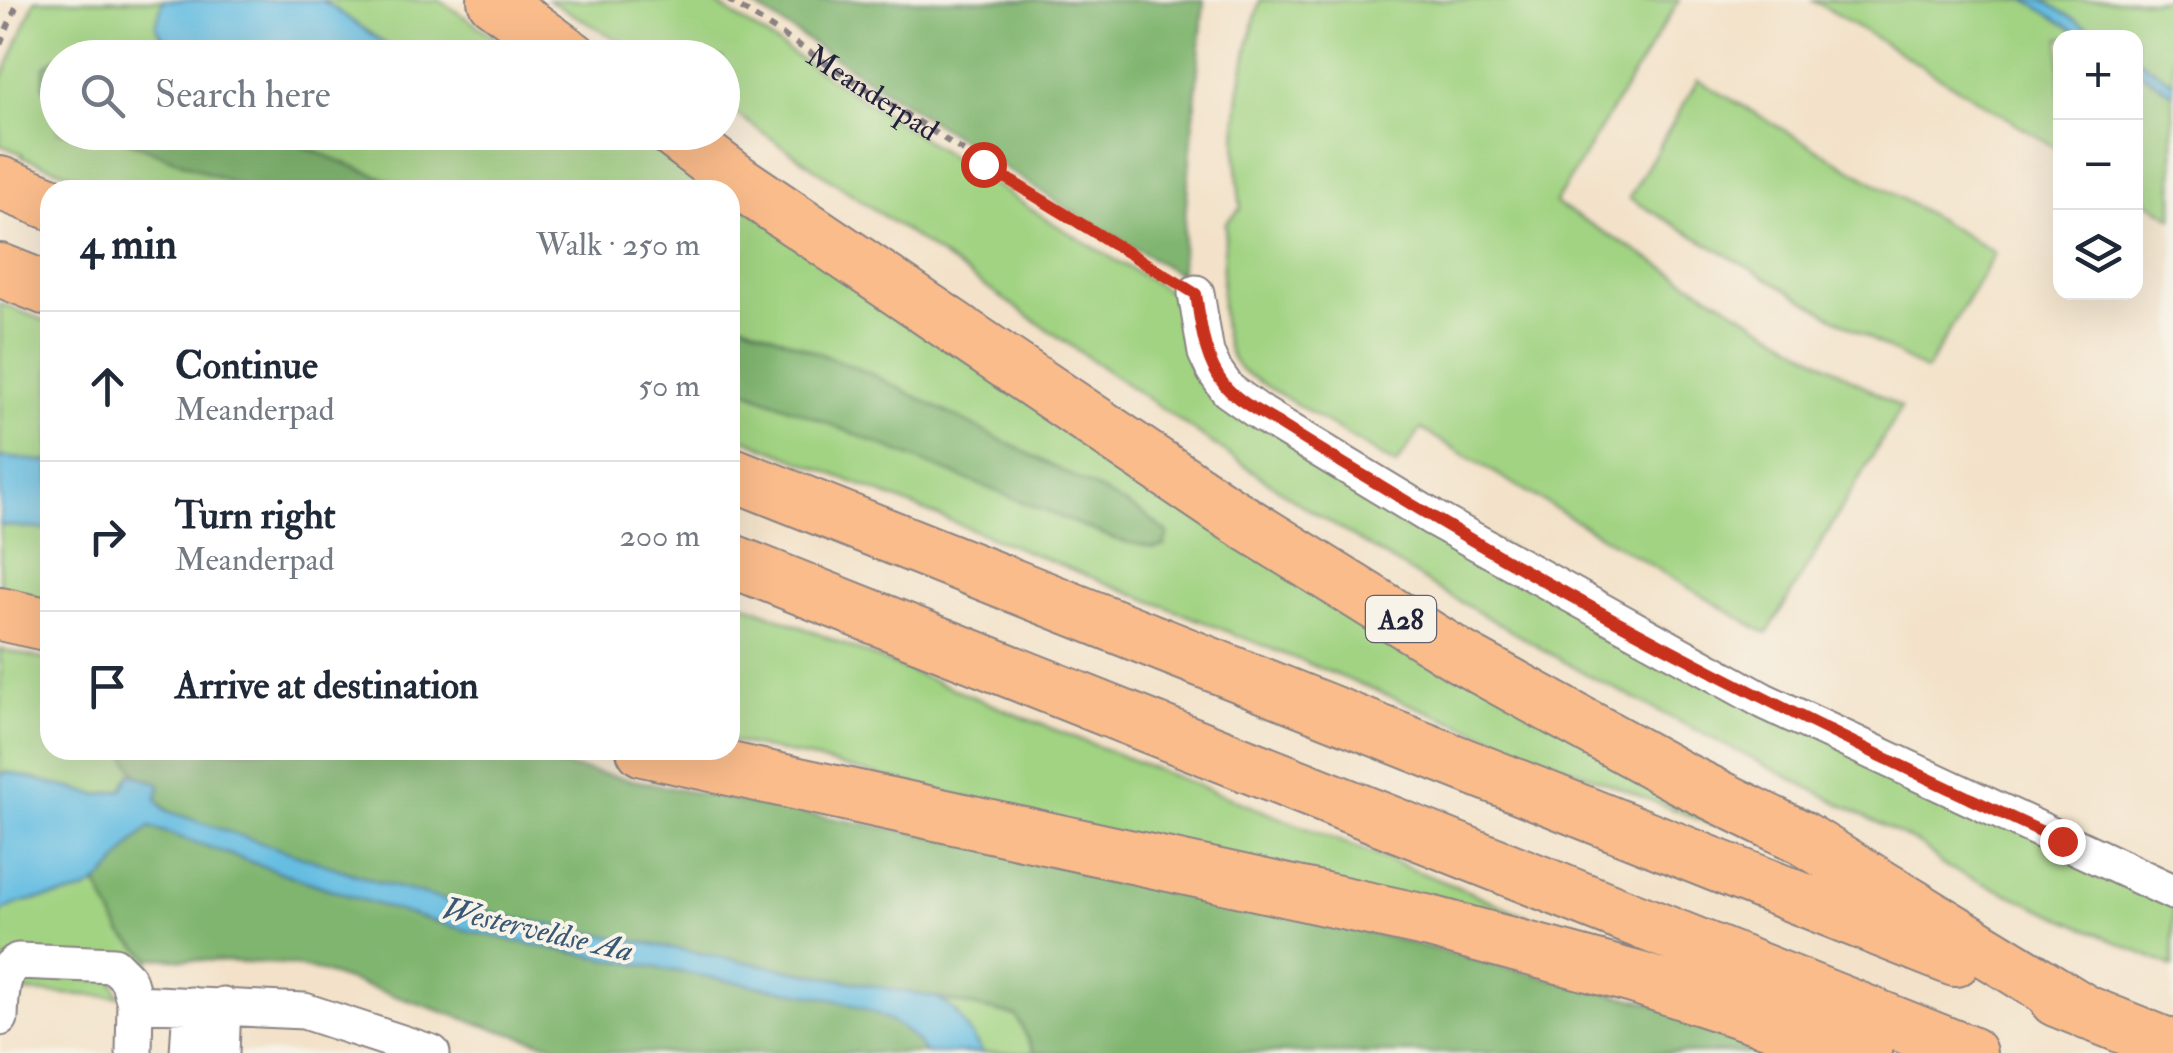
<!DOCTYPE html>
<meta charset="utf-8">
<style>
:root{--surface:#fff;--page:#f2f2f3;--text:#1f2937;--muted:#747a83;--line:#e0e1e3}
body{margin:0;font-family:"IM FELL Double Pica",serif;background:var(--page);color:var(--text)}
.controls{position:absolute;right:30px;top:30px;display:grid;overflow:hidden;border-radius:20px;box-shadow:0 10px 40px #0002}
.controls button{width:90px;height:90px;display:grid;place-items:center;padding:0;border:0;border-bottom:2px solid var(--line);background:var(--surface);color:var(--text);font:50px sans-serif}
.stop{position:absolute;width:30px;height:30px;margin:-22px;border:8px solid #c8321e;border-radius:50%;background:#fff}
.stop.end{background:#c8321e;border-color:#fff;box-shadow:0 2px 10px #0008}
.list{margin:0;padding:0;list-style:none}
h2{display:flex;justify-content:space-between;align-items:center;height:130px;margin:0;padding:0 40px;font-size:42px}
h2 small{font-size:32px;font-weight:400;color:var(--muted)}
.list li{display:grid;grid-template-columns:65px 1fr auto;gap:30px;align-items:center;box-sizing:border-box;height:150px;padding:0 40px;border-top:2px solid var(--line)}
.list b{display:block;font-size:38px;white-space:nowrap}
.list p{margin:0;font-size:32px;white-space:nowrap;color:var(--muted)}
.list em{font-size:32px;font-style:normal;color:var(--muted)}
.icon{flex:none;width:55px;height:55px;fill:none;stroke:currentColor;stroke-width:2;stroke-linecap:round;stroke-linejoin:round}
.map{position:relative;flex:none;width:2173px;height:1053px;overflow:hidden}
.search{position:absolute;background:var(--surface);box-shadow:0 10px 40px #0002;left:40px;top:40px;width:700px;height:110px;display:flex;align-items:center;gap:25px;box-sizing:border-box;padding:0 35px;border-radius:55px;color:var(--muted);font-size:38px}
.panel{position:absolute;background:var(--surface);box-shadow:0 10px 40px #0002;left:40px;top:180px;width:700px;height:580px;border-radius:30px}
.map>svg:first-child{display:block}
</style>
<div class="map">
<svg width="2173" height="1053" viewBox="0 0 2173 1053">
<rect width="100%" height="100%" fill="#f7f3e8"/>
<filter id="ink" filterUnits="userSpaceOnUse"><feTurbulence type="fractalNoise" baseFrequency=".01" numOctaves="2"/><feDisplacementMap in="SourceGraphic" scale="20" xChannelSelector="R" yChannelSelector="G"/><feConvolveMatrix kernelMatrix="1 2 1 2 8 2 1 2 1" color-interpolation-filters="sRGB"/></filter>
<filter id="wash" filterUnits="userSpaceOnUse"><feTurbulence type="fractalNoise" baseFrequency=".0048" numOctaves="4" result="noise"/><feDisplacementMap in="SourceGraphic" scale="40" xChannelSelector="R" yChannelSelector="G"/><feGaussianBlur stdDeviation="2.25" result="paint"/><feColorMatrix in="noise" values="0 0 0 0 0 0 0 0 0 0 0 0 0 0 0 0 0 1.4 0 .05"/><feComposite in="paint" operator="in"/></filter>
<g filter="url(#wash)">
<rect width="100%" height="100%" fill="#f3e2c9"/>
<path fill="#a1d382" stroke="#627a5e" stroke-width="2.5" d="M35,0H163L156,27L176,57H57L54,102L57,105L58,132L108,133L250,190H116L22,157L23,154L0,145V84Z
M322,0H439L525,57H404Z
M548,0H710L1056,225L1173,294L1185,317L1197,376L1205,386L2173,904V967L1942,865L1923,846L1582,672L1431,585L1300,504L723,105L722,58L648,57Z
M1260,0H1679L1555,203L1901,408L1767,634L1421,429L1396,465L1242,371C1211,344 1224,262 1226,222L1241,208C1230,128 1238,77 1260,0Z
M1813,0H2026L2085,37L2060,38V150Z
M2043,0H2173V82L2136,58V38L2103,37Z
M2136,70L2173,94V218L2136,195Z
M1698,80L1995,253L1926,371L1629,198Z
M396,132L413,137L434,132L636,133L720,190H413L269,133Z
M730,197L1715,816L1710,824L730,433V384L1117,540L869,373L730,318Z
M0,303L50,323V462L0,457Z
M0,525L50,530V602L0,592Z
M730,598L1030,720L1470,892L1597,947L1229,865L810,758L730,741Z
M0,649L50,661V750H122L137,775L131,773L122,790L99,795L7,772L0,775Z
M97,884L121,933L150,958L147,985L0,960V913C29,892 65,900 97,884Z
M110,974L119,997L9,991L10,976Z
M938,998L1017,1016L1035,1053H983L955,1011Z"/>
<path fill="#80b570" stroke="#516c56" stroke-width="2.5" d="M745,0H1204L1180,275L1068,209Z
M57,57H74L58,58L57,105L43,86L44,67Z
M108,133H269L413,190H250Z
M730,318L869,373L1102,491L1144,514L1168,533L1164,546L1153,548L1117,540L730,384Z
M122,750H485L721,798L1131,872L1846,1053H1035L1016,1016C851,977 682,954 516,919C429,900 344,871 260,843C235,835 170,821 157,800L160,784L137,775Z
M149,826C260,864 370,907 483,934C572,954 663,968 753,985C809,996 892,1000 925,1053H582L498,1030L320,971L287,964L150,958L121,933L97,884Z"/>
<path fill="#65bde2" stroke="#44708e" stroke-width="2.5" d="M163,0H322L404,57H176L156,27Z
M2026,0H2043L2103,37H2085Z
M2136,58L2173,82V94L2136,70Z
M0,457L50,462V530L0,525Z
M7,772L98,795L122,790L131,773L160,784L157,800L164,810L377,882L512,918L938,998L955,1011L983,1053H925C891,1000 809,996 753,985C663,968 572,954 483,934C370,907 260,864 150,827C128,842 117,869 96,884C70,904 33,890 0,913V775Z"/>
</g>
<g filter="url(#ink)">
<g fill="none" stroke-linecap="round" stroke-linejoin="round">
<defs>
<path id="minor" d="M1196,293L1206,353L1214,370L1228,390L1263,415L1433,518L1764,701L2173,892
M0,1018C1,997 0,970 18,961L114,965L128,979L135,1003
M134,1053L135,1003L304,1011L432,1053
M188,1053L191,1005
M221,1053L223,1005"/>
<path id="highway" d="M494,0L573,58
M673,132L739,182L1223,509L1461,657L1679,777L1801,837L2089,1014
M0,183L50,203
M0,270L50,290
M730,473L1955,960
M730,560L1970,1053
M0,614L50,625
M643,750L1430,922L1637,978L1865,1053
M2056,1000L2173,1047"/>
</defs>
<use href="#minor" stroke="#8a8282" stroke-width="39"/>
<use href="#highway" stroke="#8a8282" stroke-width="56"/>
<g stroke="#8a8282" stroke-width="6" stroke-dasharray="8 8" stroke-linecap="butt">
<path id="s1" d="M728,0L1080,226L1168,279"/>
<path d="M0,44L19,0"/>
</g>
<use href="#minor" stroke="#fff" stroke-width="35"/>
<use href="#highway" stroke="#fabc8b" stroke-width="52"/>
</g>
</g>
<g fill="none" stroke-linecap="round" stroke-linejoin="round" filter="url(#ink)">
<path stroke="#c8321e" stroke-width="12" d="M983,164L1196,294C1201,326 1204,360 1225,386C1239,402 1263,414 1281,425C1313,445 1345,465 1378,484C1598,619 1828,734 2062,841"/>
</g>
<g text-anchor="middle" stroke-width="8" stroke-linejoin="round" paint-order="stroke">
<rect fill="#f7f3e8" stroke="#62616f" stroke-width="2.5" x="1366" y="596" width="70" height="46" rx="8"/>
<g font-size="28" font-weight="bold" fill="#22223b">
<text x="1401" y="629">A28</text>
</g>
<g font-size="30" fill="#22223b" stroke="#f7f3e8">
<text dy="10" stroke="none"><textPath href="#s1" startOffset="172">Meanderpad</textPath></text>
</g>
<g font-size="32" font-style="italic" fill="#395875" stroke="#f7f3e8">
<text transform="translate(538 929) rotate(13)" y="11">Westerveldse Aa</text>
</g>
</g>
</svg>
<div class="controls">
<button>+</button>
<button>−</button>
<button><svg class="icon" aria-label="layers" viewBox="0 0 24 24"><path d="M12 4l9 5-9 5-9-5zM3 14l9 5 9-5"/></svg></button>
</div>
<div class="stop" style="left:983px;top:164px"></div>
<div class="stop end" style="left:2062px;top:841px"></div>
<div class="search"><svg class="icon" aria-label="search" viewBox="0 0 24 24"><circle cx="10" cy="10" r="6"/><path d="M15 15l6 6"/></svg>Search here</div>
<section class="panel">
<h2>4 min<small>Walk · 250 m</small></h2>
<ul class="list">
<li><svg class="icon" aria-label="ahead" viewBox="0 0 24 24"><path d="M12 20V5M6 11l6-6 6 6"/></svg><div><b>Continue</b><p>Meanderpad</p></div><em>50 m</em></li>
<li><svg class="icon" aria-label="right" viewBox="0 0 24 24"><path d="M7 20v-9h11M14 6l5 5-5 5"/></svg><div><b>Turn right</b><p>Meanderpad</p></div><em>200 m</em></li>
<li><svg class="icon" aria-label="arrive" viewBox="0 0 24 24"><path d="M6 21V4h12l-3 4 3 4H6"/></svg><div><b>Arrive at destination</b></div></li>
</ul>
</section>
</div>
